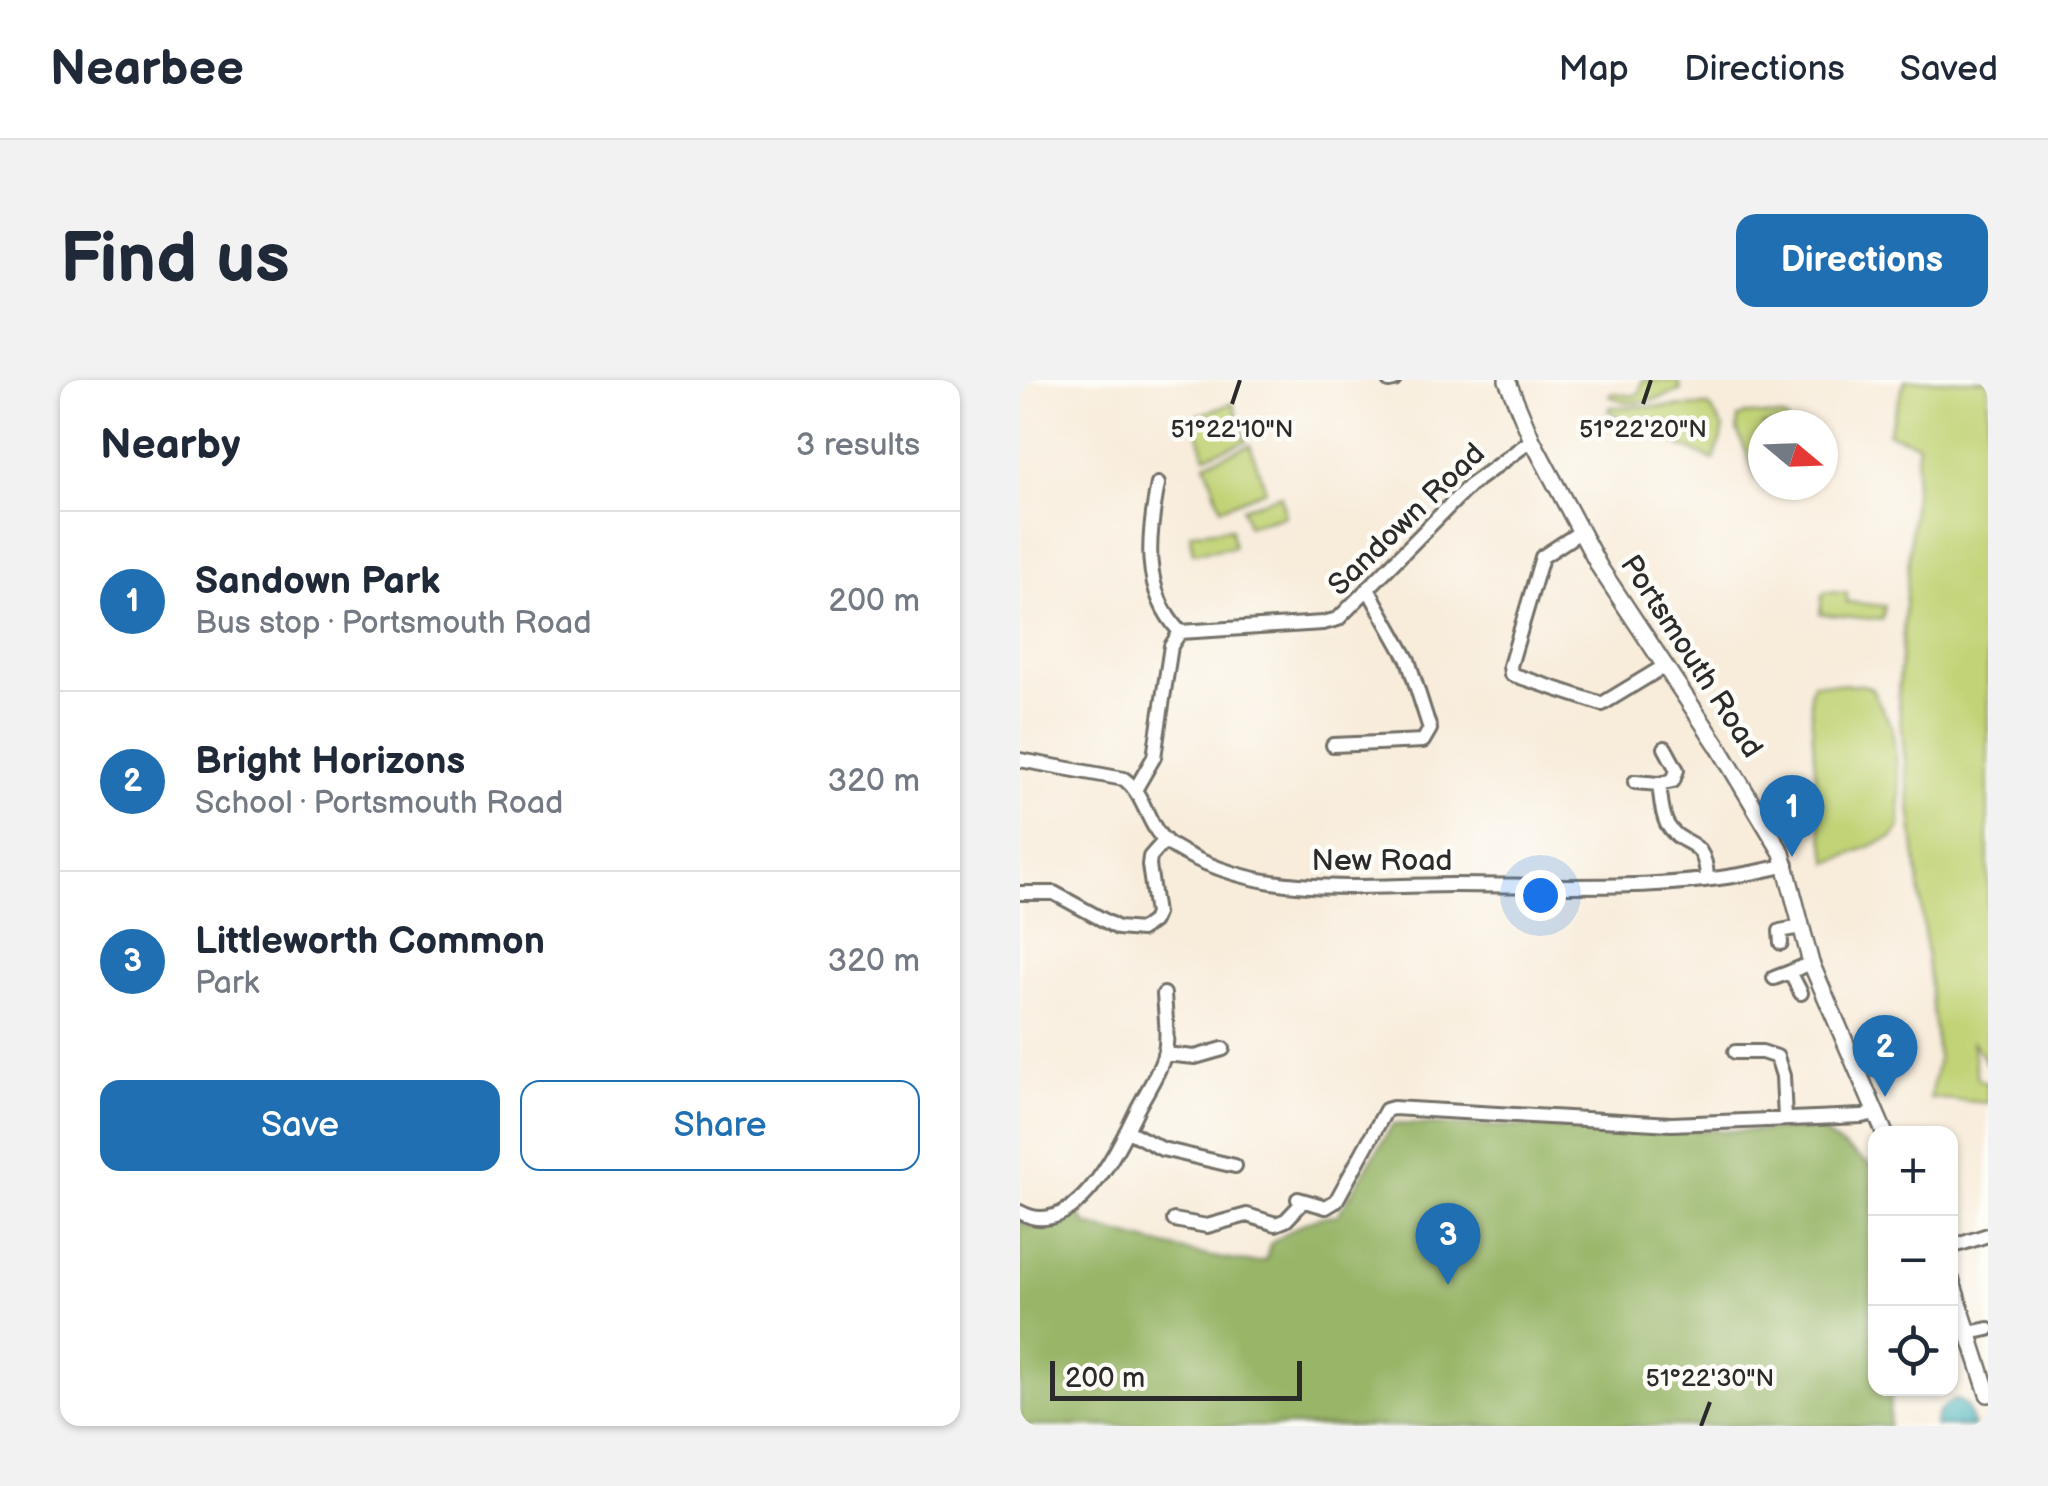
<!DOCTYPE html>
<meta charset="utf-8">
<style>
:root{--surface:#fff;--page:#f2f2f3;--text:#1f2937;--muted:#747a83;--line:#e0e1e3;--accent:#1f6fb2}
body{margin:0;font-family:"Balsamiq Sans",sans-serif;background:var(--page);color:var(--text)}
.controls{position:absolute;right:30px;bottom:30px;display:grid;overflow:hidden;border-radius:20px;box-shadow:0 2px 8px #0004}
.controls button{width:90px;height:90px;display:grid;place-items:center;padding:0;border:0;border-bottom:2px solid var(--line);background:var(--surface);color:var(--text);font:50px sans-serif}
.compass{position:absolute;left:728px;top:30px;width:90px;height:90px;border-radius:50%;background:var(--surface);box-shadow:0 2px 8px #0004;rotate:109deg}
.scale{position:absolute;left:30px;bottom:25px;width:252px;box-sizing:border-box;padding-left:10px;border:5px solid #2b2b2b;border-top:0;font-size:28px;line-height:35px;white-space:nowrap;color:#2b2b2b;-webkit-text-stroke:8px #fdfcf7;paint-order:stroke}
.you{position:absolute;left:520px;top:515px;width:35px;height:35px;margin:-25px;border:8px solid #fff;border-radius:50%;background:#1a73e8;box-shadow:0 0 0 15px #1a73e833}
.badge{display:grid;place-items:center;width:65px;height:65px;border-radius:50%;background:var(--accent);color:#fff;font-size:32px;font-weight:700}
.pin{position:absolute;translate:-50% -82px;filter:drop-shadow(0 2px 5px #0008)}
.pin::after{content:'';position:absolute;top:52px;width:35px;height:30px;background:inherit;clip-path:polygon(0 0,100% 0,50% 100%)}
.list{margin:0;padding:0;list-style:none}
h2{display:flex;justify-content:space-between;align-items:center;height:130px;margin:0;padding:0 40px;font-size:42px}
h2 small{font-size:32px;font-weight:400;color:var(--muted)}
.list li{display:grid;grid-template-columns:65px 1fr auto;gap:30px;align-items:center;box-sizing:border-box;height:180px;padding:0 40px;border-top:2px solid var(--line)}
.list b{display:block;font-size:38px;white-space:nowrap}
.list p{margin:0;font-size:32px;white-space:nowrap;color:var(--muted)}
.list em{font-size:32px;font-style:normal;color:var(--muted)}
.actions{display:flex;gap:20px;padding:30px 40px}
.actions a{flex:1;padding:22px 0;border:2px solid var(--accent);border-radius:20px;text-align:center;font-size:35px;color:var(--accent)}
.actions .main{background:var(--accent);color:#fff}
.icon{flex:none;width:55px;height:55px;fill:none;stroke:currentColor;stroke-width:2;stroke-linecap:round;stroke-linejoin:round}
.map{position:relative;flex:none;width:968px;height:1046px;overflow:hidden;border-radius:20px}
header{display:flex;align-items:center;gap:60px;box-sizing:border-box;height:140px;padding:0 50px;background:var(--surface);border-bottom:2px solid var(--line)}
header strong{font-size:48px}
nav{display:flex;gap:55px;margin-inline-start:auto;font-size:35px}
.intro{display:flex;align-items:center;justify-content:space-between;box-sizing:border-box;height:240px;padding:0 60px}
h1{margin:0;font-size:70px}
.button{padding:25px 45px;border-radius:20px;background:var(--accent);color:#fff;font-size:35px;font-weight:700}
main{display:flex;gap:60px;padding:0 60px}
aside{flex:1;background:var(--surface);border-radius:20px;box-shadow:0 2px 8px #0004}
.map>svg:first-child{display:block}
</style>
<header>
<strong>Nearbee</strong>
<nav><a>Map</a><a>Directions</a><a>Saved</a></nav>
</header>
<div class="intro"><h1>Find us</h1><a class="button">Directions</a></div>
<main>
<aside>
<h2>Nearby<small>3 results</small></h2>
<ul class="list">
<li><span class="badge">1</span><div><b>Sandown Park</b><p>Bus stop · Portsmouth Road</p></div><em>200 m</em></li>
<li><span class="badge">2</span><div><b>Bright Horizons</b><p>School · Portsmouth Road</p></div><em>320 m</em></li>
<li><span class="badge">3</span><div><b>Littleworth Common</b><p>Park</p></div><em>320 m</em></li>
</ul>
<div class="actions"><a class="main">Save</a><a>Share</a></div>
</aside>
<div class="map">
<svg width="968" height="1046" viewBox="0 0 968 1046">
<rect width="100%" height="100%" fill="#fdfcf7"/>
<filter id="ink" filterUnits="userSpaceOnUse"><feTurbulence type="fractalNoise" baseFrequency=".01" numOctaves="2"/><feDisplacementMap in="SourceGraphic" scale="20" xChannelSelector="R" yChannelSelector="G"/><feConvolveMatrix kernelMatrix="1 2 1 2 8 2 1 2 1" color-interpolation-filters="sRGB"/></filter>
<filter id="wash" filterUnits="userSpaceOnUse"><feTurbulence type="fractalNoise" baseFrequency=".0048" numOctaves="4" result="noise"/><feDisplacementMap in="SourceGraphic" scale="40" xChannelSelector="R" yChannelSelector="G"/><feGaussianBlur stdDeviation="2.25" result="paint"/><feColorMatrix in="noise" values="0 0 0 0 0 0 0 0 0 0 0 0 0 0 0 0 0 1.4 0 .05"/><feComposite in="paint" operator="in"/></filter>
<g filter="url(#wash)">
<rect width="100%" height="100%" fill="#f8ecda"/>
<path fill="#c1d376" stroke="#767f50" stroke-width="2.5" d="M622,0H658L661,10C638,20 613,29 589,16L592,13L613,16L620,12Z
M885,0H968V685L952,661L957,698L968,704V723L910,718L918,679L878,316L898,64L868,53Z
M213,23L226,61L185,76L172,37Z
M689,26L704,49L694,80L654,63L657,55L633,44L628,52L588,31L590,27Z
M725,34L764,37L770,44L743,45V101L737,98L717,50L718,38Z
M230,65L246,110L201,128L185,83Z
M261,115L265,136L228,146L222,128Z
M211,148L214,167L173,173L170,153Z
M806,212L827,213V222L865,226L862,240L800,234L802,215Z
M793,303L843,305L851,308L872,347L880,413V447L873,457L809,483L798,436L790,312Z"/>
<path fill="#98b567" stroke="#627049" stroke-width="2.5" d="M373,744L719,751L797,749L855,788L856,1008L883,1009L870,1018L869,1046H0V840L11,847L57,831L67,845C99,853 224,891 246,880L250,864C274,849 290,835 318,835Z"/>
<path fill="#3cadb7" stroke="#346c71" stroke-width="2.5" d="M936,1019L946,1025L954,1046H915C914,1032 925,1025 936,1019Z"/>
</g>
<g filter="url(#ink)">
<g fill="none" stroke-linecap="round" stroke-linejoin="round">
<defs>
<path id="minor" d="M369,1L374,0
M138,104C128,155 121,210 160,252
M560,152L522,177L490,286L491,294L582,324L643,287
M313,365L403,361L410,349L388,280L348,209
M0,380L104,399C127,416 127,451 152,466C181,484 219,497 252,502C311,511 374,505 434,505C544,505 659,513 767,485
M615,402L639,404L653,401L657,390L645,368
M639,404C641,417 641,432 647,444C662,470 685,454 687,498
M115,410L134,377L151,266L160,252L303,243L318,239L449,106L512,60
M0,513H34L98,548L121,550L133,541L136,534L129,485L130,477L145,460
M761,563L760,551L781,547
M754,598L770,592
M781,613L770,592L791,583
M715,672H742L757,677L763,696L765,739
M144,674L175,677L203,669
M108,751L142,769L215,786
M278,819L306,827L316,821L366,730L373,728L652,744L842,736L856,733
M0,832C54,863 98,769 116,732C125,713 138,696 144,676C149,658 145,633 144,614
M154,840L187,846L227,835L256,844L266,840L283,822
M931,867L968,855
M949,953L968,949"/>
<path id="major" d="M487,0L512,60L580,188L698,366L762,473L791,583L865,754
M931,899L968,1014"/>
</defs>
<use href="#minor" stroke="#736f68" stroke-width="18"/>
<use href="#major" stroke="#736f68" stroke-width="20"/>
<use href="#minor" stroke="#fff" stroke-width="12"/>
<use href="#major" stroke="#fff" stroke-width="15"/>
</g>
</g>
<path fill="none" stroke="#2b2b2b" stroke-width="4" d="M212,24L220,0M623,24L631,0M681,1046L690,1022"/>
<g text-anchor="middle" stroke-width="9" stroke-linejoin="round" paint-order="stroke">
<g font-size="30" fill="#2b2b2b" stroke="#fdfcf7">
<text transform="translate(386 139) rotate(-44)" y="10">Sandown Road</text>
<text transform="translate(672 276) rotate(57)" y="10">Portsmouth Road</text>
<text x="362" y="490">New Road</text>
</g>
</g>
<g font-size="25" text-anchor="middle" fill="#2b2b2b" stroke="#fdfcf7" stroke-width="9" stroke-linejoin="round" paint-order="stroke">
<text x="212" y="57">51°22'10"N</text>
<text x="623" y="57">51°22'20"N</text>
<text x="690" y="1006">51°22'30"N</text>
</g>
</svg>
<div class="controls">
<button>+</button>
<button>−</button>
<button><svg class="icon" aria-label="locate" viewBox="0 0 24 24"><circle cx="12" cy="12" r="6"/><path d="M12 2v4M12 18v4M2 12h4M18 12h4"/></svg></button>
</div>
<svg class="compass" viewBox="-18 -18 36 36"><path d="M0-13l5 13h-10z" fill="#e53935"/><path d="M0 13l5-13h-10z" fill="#747a83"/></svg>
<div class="scale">200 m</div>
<div class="you"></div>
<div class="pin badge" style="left:772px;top:477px">1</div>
<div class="pin badge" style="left:865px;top:717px">2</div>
<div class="pin badge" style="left:428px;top:905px">3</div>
</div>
</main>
